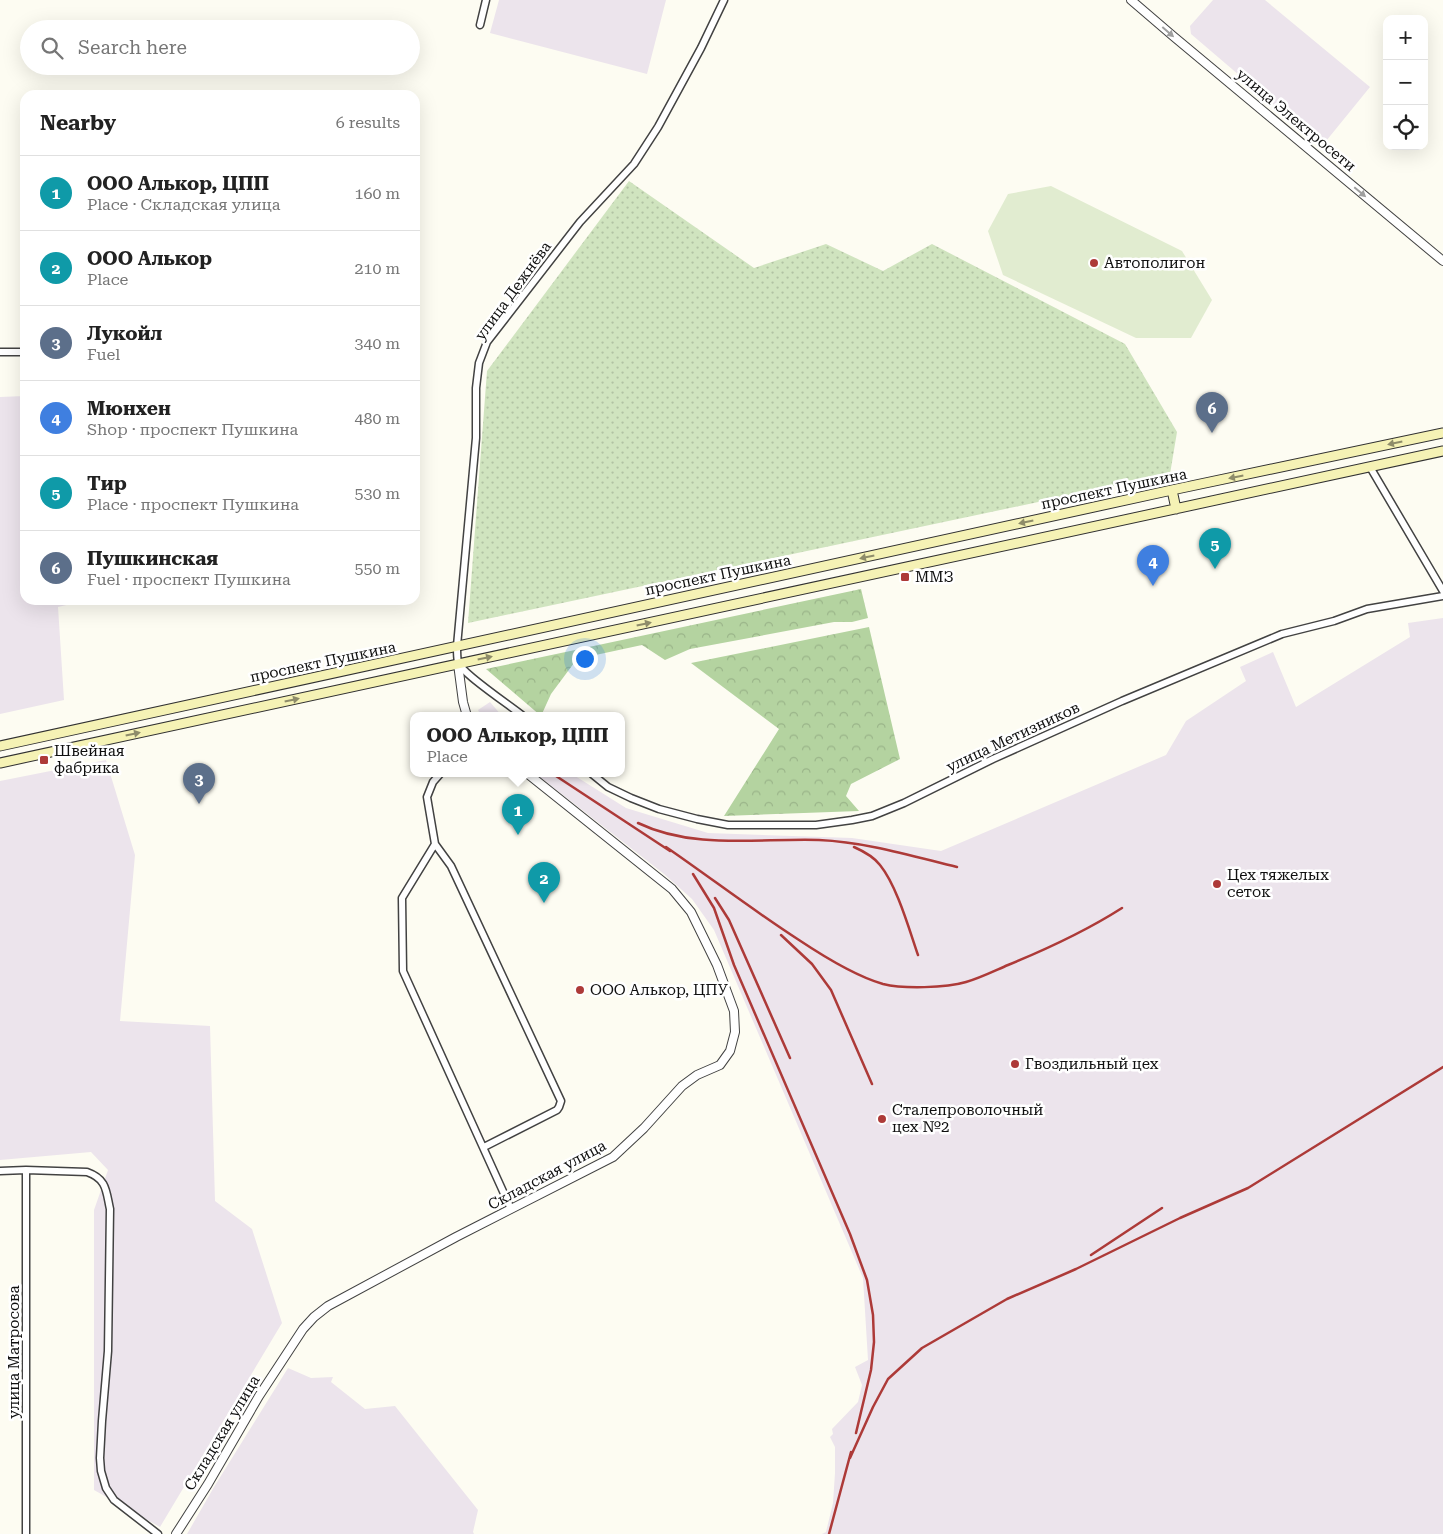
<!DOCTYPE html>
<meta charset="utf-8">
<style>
:root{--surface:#fff;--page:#f2f2f2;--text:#222;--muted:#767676;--line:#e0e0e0;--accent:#ad3a38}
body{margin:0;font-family:"Roboto Serif",serif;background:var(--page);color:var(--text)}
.controls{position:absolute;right:15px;top:15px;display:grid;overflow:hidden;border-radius:10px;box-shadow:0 5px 20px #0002}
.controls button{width:45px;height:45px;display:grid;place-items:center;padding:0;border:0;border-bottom:1px solid var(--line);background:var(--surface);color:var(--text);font:25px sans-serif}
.you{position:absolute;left:584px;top:658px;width:18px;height:18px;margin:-12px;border:4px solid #fff;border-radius:50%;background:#1a73e8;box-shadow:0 0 0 8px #1a73e833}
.badge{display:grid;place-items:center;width:32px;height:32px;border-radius:50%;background:var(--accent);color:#fff;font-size:16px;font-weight:700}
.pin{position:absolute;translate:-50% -41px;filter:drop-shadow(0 1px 2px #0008)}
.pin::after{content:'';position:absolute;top:26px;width:18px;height:15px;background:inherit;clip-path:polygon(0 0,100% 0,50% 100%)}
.popup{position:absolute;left:410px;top:712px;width:215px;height:65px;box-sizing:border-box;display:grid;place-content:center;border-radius:10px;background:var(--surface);filter:drop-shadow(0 1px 4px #0005);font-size:16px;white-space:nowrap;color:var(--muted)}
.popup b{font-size:19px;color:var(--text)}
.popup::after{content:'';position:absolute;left:50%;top:100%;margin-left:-10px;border:10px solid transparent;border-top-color:var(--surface)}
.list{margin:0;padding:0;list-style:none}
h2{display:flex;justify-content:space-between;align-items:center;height:65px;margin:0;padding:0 20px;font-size:21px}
h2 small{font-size:16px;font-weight:400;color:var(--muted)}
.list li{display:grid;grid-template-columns:32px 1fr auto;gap:15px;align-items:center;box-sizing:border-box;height:75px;padding:0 20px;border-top:1px solid var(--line)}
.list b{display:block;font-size:19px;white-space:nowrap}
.list p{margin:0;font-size:16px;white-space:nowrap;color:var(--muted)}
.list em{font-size:16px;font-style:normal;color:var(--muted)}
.icon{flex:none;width:28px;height:28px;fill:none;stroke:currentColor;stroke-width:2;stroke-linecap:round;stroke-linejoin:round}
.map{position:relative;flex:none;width:1443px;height:1534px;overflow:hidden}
.search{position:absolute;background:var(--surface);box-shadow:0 5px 20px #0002;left:20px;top:20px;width:400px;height:55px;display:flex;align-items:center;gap:12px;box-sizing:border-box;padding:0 18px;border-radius:28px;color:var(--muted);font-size:19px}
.panel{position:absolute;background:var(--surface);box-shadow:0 5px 20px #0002;left:20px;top:90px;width:400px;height:515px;border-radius:15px}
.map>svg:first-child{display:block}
</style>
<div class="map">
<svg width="1443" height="1534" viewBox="0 0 1443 1534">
<defs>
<pattern id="grass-dots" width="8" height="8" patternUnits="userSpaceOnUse" patternTransform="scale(1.25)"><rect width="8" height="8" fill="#d0e4bf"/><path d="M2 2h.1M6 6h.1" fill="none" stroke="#b1c2a3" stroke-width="1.8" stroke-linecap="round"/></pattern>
<pattern id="forest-crowns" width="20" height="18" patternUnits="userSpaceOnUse" patternTransform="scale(1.25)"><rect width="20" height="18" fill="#b4d3a0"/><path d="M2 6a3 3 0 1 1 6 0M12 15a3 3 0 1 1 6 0" fill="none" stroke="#9ab489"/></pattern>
</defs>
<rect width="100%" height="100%" fill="#fdfcf2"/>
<path fill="#ece4ec" d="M499,0H666L647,74L490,33Z
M1213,0H1265L1370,87L1322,146L1191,34L1190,26Z
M25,396V600H87L58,607L64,700L0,714V397Z
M1443,618V1534H822L826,1532L833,1503L835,1473V1447L830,1437L833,1434L832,1429L858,1402L862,1385L855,1367L868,1360L863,1278L714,930L692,899L664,874L536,774H572L626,808L708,833L852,838L941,851L1166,755L1186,721L1246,681L1240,667L1273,652L1296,707L1410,637L1408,623Z
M490,702L502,716H481L478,710Z
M106,760L135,855L120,1021L210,1026L215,1201L252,1229L282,1323L160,1527L94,1490V1210L108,1170L91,1152L0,1160V781Z
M288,1368L311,1378L333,1377L331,1382L365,1409L395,1406L478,1510L473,1532L474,1534H187L214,1487Z"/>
<path fill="url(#grass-dots)" d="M629,181L754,268L826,244L883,271L932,244L1125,344L1177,432L1170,474L468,623L487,371Z"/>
<path fill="url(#forest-crowns)" d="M861,589L868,618L852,622H834L690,649L665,660L642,645L577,659L551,694L541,716L486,669Z
M869,627L900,759L851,784L846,796L859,811L724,816L779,729L691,663Z"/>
<path fill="#e1ecd0" d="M1051,186L1182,251L1212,300L1191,338H1136L1003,275L988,231L1008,194Z"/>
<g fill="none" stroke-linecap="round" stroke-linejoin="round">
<defs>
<path id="minor" d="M480,25L486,0
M0,352H25
M1370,467L1443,591
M523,716C511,706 461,673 458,662C457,658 457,651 457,646L476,438V388L479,363L487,342L580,222L634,164L658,127L701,48L724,0
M440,774L433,782L427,797L435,844L451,866L561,1101L559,1107L557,1110L484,1147
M592,774L608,787L631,798L659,809L697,819L728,825H816L852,820L872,816L904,803L993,759L1122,701L1282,634L1334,621L1367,609L1443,596
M435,844L402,898L403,971L511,1209
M0,1171L26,1170L87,1172C107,1179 106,1191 110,1209L108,1351L102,1421L100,1458L101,1471L106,1488L114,1500L158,1534
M26,1534V1170"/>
<path id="tertiary" d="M1131,0L1173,36L1443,261
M458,664L463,702L467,716
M176,1534L208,1484L259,1396L303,1329L314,1317L328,1306L456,1237L613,1157L644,1128L682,1086L697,1075L720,1065L730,1051L735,1032L734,1011L717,965L691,912L672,889L528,774"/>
<path id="secondary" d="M1172,490L1176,509
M0,746L1172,490L1443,433
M0,763L1443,451"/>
</defs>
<use href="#minor" stroke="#424242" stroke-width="9"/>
<use href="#tertiary" stroke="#424242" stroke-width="10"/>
<use href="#secondary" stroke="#313131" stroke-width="11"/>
<use href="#minor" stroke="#fff" stroke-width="6"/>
<use href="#tertiary" stroke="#fff" stroke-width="8"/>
<use href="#secondary" stroke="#f5f2b5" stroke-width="9"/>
<path stroke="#ad3a38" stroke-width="2.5" d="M553,774L670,851
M638,823C694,850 759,838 819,840C866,842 912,856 957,867
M666,847C711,878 754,911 799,940C823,956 855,976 883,984C903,989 946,988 966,982C980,978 994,971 1008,965C1047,949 1086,931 1122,908
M854,847C863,851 874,857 880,865C897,886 909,929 918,955
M693,874L714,908L734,965L850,1234L867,1280L873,1315L874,1342L871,1370L856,1433
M715,898L729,920L790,1058
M781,935L812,964L831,990L872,1084
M1091,1255L1162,1208
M850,1458L873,1407L888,1379L922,1348L1007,1299L1076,1269L1180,1218L1248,1188L1443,1067
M829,1534L851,1452"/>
</g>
<defs><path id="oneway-solid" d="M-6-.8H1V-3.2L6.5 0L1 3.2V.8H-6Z" transform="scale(1.25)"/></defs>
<g fill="#9f9f9f">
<use href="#oneway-solid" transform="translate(1168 32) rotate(41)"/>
<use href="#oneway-solid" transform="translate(1360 192) rotate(40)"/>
</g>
<g fill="#8e8c6a">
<use href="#oneway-solid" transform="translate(1395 443) rotate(168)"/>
<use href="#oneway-solid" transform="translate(1236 477) rotate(169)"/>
<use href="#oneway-solid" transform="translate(1026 522) rotate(168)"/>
<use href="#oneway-solid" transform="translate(867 557) rotate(168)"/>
<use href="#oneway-solid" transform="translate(644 624) rotate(-12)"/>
<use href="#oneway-solid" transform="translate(485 658) rotate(-12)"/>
<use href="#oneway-solid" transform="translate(292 700) rotate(-12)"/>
<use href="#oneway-solid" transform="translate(133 734) rotate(-12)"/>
</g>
<g fill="#ad3a38" stroke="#fff" stroke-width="2">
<circle cx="1094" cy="263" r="5"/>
<rect x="900" y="572" width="10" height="10" rx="2.5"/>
<rect x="39" y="755" width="10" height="10" rx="2.5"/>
<circle cx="1217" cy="884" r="5"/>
<circle cx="580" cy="990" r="5"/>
<circle cx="1015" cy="1064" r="5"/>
<circle cx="882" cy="1119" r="5"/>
</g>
<g text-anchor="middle" stroke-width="5" stroke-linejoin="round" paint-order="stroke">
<g font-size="15" fill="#0f0f0f" stroke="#fff">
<text transform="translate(1296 120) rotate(40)" y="5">улица Электросети</text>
<text transform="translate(513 291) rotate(-54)" y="5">улица Дежнёва</text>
<text transform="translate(1114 489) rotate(-12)" y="5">проспект Пушкина</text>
<text transform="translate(718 575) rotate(-12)" y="5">проспект Пушкина</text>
<text transform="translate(323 662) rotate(-12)" y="5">проспект Пушкина</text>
<text transform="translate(1013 737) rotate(-25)" y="5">улица Метизников</text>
<text transform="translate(547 1175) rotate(-28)" y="5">Складская улица</text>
<text transform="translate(14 1352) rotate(-90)" y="5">улица Матросова</text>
<text transform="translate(222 1433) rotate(-59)" y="5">Складская улица</text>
</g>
<g font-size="15" fill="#0f0f0f" stroke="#fff" text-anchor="start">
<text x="1104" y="268">Автополигон</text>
<text x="915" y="582">ММЗ</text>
<text x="54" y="756">Швейная<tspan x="54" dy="17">фабрика</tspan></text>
<text x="1227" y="880">Цех тяжелых<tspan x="1227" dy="17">сеток</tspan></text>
<text x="590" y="995">ООО Алькор, ЦПУ</text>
<text x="1025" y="1069">Гвоздильный цех</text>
<text x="892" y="1115">Сталепроволочный<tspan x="892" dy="17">цех №2</tspan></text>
</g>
</g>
</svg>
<div class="controls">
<button>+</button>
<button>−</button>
<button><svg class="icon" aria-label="locate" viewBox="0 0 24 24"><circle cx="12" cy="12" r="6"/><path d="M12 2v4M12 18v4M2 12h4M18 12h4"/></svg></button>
</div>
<div class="you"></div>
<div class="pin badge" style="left:518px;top:835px;background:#0f9aa8">1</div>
<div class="popup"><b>ООО Алькор, ЦПП</b>Place</div>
<div class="pin badge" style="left:544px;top:903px;background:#0f9aa8">2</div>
<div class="pin badge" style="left:199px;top:804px;background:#5c6f8a">3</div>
<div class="pin badge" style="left:1153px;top:586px;background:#3f7fe0">4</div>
<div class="pin badge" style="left:1215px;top:569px;background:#0f9aa8">5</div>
<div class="pin badge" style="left:1212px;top:433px;background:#5c6f8a">6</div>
<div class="search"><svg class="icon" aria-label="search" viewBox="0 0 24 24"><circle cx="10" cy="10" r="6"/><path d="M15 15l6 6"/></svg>Search here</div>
<section class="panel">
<h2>Nearby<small>6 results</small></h2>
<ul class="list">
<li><span class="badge" style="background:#0f9aa8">1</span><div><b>ООО Алькор, ЦПП</b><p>Place · Складская улица</p></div><em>160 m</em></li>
<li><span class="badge" style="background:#0f9aa8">2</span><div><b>ООО Алькор</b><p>Place</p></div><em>210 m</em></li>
<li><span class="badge" style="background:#5c6f8a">3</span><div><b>Лукойл</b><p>Fuel</p></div><em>340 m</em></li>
<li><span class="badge" style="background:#3f7fe0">4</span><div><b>Мюнхен</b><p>Shop · проспект Пушкина</p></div><em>480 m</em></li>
<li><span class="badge" style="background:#0f9aa8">5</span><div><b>Тир</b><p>Place · проспект Пушкина</p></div><em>530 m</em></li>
<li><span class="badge" style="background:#5c6f8a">6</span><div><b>Пушкинская</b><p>Fuel · проспект Пушкина</p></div><em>550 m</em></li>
</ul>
</section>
</div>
